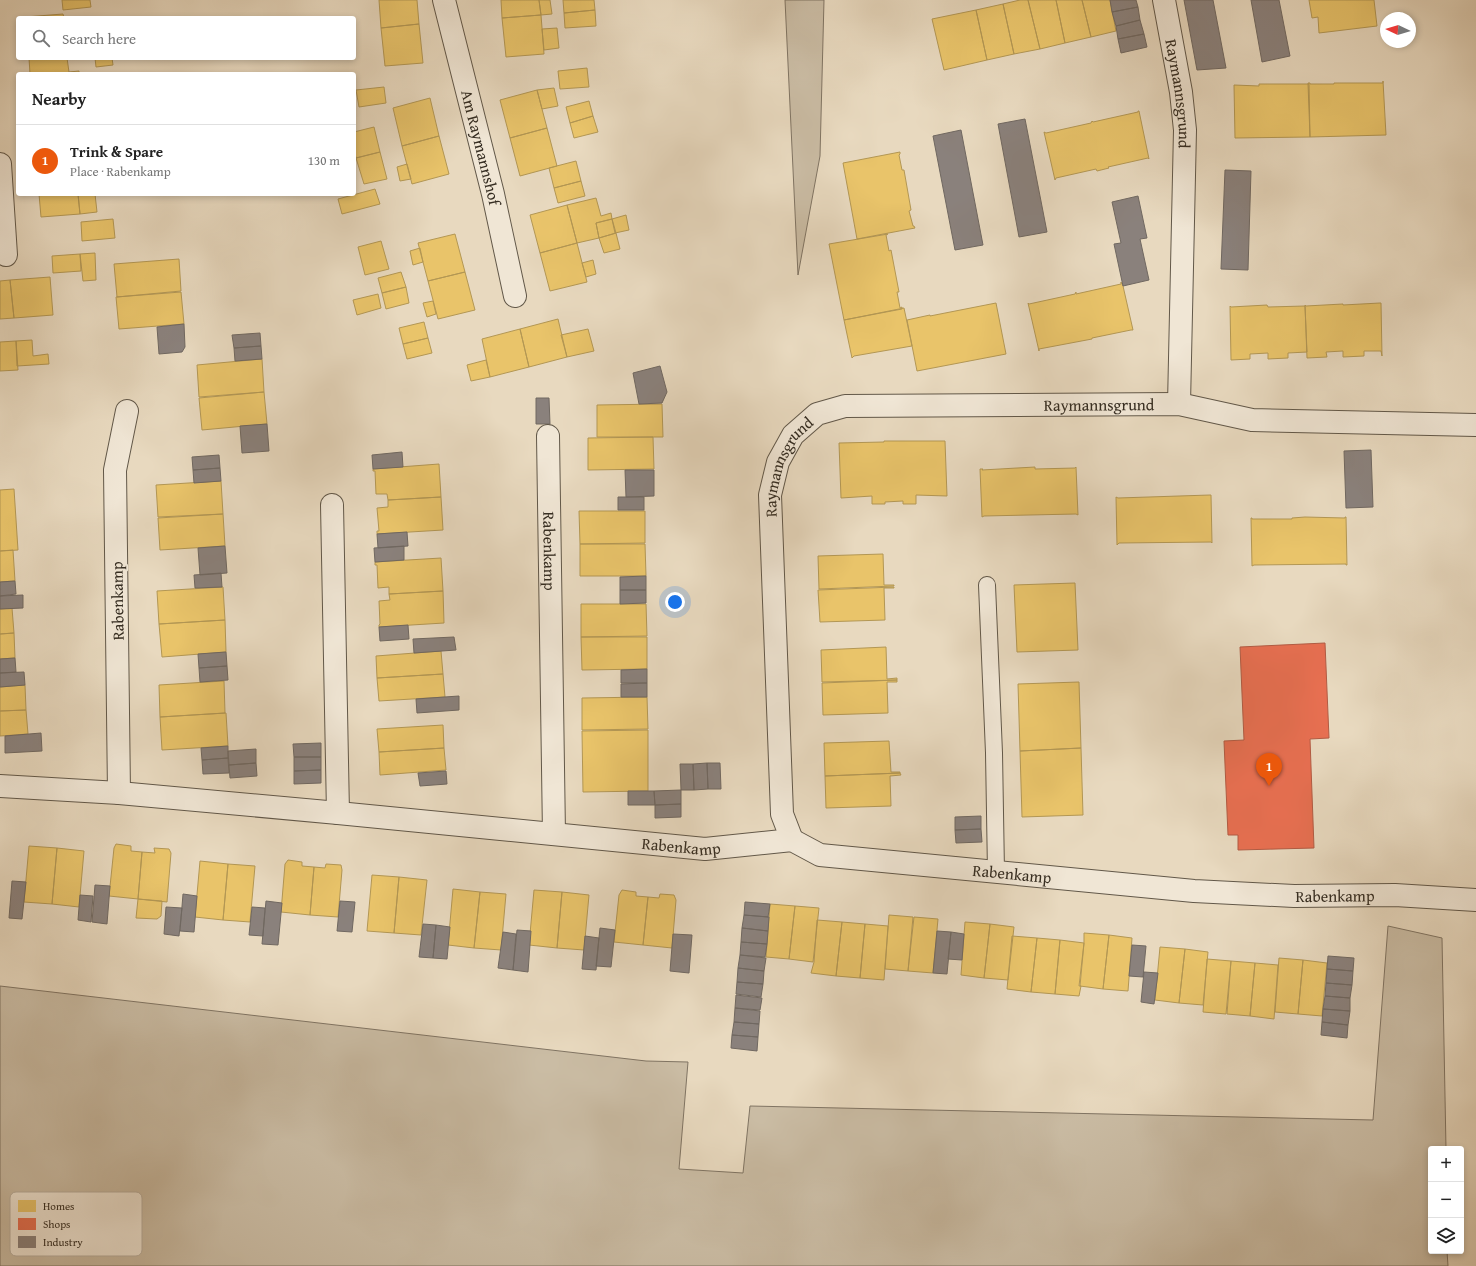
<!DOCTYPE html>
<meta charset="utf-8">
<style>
:root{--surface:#fff;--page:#f6f6f6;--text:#222;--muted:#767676;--line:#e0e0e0;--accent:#ea580c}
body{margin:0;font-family:"Gentium Book Plus",serif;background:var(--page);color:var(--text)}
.controls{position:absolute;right:12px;bottom:12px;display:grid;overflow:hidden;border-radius:4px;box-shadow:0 2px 6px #0003}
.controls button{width:36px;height:36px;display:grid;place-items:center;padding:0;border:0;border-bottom:1px solid var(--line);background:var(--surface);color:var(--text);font:20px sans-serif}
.compass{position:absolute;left:1380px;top:12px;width:36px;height:36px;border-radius:50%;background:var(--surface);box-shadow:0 2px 6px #0003;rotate:274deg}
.you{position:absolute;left:675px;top:602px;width:14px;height:14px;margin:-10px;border:3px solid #fff;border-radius:50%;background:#1a73e8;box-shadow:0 0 0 6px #1a73e833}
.badge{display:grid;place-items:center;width:26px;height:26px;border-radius:50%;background:var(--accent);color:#fff;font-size:13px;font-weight:700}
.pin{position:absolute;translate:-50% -33px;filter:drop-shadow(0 1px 2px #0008)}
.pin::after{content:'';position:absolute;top:21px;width:14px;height:12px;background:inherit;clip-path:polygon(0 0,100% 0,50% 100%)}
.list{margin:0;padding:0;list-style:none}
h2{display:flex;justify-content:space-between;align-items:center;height:52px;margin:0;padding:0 16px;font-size:17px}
h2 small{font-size:13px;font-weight:400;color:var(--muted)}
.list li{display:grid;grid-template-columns:26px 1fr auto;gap:12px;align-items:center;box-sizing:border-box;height:72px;padding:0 16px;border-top:1px solid var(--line)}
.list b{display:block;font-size:15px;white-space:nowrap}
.list p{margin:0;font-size:13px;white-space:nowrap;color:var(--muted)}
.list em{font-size:13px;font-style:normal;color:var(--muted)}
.icon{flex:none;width:22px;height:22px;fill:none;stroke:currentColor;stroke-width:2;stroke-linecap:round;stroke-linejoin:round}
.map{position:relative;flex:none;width:1476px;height:1266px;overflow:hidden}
.search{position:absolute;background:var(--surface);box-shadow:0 2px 6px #0003;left:16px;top:16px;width:340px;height:44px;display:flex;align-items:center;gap:10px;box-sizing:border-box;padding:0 14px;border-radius:4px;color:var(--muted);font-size:15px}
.panel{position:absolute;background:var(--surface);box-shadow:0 2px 6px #0003;left:16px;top:72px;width:340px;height:124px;border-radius:4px}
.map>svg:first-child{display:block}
</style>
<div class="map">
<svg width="1476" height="1266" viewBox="0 0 1476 1266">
<rect width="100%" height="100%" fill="#e8d9bf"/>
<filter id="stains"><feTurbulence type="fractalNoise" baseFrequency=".005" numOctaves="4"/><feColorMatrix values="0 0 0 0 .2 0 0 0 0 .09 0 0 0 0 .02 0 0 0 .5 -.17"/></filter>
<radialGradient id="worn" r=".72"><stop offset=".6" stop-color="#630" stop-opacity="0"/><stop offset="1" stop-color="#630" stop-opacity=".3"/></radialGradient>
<path fill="#cabca4" stroke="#807463" d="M785,0H824L820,156L798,275Z
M1388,926L1442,938L1446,1149H1431V1251H1447L1448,1266H0V986L646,1061L688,1062L679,1169L743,1173L750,1106L1373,1120Z"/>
<path fill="#e9c46a" stroke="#b39754" d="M62,0H90L91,7L63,10Z
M379,0H417L419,24L381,28Z
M501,0H539L541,15L502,18Z
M539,0H550L552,14L541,15Z
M563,0H594L595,10L564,13Z
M1020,0H1028L1040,49L1014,54L1003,4Z
M1028,0H1056L1065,43L1040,49Z
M1056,0H1082L1091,37L1065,43Z
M1082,0H1110L1116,31L1091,37Z
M1309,0H1374L1377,26L1319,33L1318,17L1312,18Z
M1003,4L1014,54L987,60L976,10Z
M595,10L596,26L565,28L564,13Z
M976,10L987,60L944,70L932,19Z
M63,14L64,18H25V17Z
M541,15L544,54L506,57L502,18Z
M419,24L423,63L385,66L381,28Z
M557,28L559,48L544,50L542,29Z
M29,58H67L69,72L79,71V74H30Z
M95,58H112L113,65L96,67Z
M587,68L589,87L560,89L558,71Z
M1383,81L1386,135L1310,137L1308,83H1310V84H1334V83H1383Z
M1259,84H1309L1310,137L1235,138L1234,85L1259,86Z
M384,87L386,103L359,107L356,90Z
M554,88L558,106L542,109L537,90Z
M537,90L547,128L510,138L500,100Z
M430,98L439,136L402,146L393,108Z
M589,101L593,116L570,123L566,107Z
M1138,111H1139L1149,159L1148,158L1108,167L1109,168L1097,171L1096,169L1056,178L1055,180L1044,132L1046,133L1091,123L1092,121L1093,122L1138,112Z
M593,116L598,132L574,138L570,123Z
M374,127L380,152L356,158L354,148V132Z
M547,128L557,166L520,176L510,138Z
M439,136L449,174L412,184L402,146Z
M380,152L387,179L364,184L356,158Z
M900,152V154L899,155L902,170H904L911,210L909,211L913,226H914L915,228L857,239L843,163Z
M576,161L581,181L554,188L549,168Z
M407,164L411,179L400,181L397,167Z
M581,181L585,196L558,203L554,188Z
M375,189L380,204L342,214L338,199Z
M39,194H78L80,214L41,217Z
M78,194H95L97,212L80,214Z
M596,198L601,216L611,213L612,219L596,223L599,238L577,243L567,205Z
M567,205L577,243L540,253L530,215Z
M626,215L629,230L615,233L612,219Z
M113,219L115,238L82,241L81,222Z
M612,219L616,233L599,238L596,223Z
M616,233L620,249L604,253L599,238Z
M455,234L465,272L428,281L418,243Z
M888,234L886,235L889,251L891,250L899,292H897L900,308L902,307V309L844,320L829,244Z
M381,241L389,269L365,275L358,247Z
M577,243L587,282L550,291L540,253Z
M420,248L423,262L413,265L410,251Z
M95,253L96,280L83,281L80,254Z
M80,254L81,271L53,273L52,256Z
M179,259L181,291L117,297L114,264Z
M593,260L596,274L586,277L582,263Z
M401,272L406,287L382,293L378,278Z
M465,272L475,310L438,319L428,281Z
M50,277L53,315L14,318L10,280Z
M10,280L14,318L0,319V281Z
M1121,282L1123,286L1133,330H1131L1092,338V339L1039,349V351L1028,303L1029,304L1075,294L1076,292V294L1121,284Z
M406,287L409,303L386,309L382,293Z
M181,292L184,324L119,329L116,297Z
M378,294L381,308L357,315L353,300Z
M433,301L436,314L427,317L423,303Z
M996,303L1006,354L917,371L907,320L930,315V316Z
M1380,303H1381L1382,356L1381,351H1364V356L1343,357V351L1326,352L1327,357L1307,358L1305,305L1306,306L1343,304V305Z
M1267,305L1268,307L1305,306L1307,352L1288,353V358L1268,359V353L1250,354V359L1231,360L1230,306L1231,307Z
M904,308L912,346L854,356L852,358L844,320Z
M558,319L567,357L529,367L520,329Z
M424,322L428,338L403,344L399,328Z
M520,329L529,367L490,377L482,339Z
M588,329L594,351L567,357L561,335Z
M428,338L432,353L407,359L403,344Z
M32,340L33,356L48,354L49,364L17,366L16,341Z
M16,341L18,370L0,371V342Z
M262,359L264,392L199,397L197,365Z
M486,360L490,377L471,381L467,365Z
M264,392L267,424L202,430L199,398Z
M662,404L663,437H597V405Z
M653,437L654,469L588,470V438Z
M884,441H945L947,496L916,495V504H903V501L885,502V504H872V496L841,498L839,443L884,442Z
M439,464L441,497L388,500L387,494H376L375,471H373V469Z
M1035,467V469L1075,468L1076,467L1078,515L1076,514L984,516L982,517L980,469H983L982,470Z
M221,481L223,514L158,517L156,485Z
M14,489L18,550L0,551V490Z
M1210,495H1211L1212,543L1211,542L1119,543L1117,545L1116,497L1118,498Z
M441,497L443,530L377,534V531H379L377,508L388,507V500Z
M579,511H645V543L580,544Z
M223,514L225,546L160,550L158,518Z
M1305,517L1345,518V517H1346L1347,565H1346V564L1254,565L1252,566L1251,518H1252V519H1292V518Z
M580,544H645L646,576H580Z
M13,550L15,581L0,582V551Z
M883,554L884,585H894V586L819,589L818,556Z
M441,558L443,591L389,594V587L378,588L377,565H375V562Z
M1075,583L1078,650L1017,652L1014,585Z
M223,587L225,620L159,624L157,591Z
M894,587V588H884L885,620L820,622L818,590Z
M443,591L444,623L379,627V625L380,624L379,601L390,600L389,594Z
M581,604H646L647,636L581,637Z
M12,608L14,633L0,634V609Z
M225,620L226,652L162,657L159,624Z
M14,633L15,658L0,659V634Z
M581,637H647V669L582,670Z
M886,647L887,679L897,678V680L822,682L821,650Z
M441,651L443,674L377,678L376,656Z
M443,674L445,697L379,701L377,678Z
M897,680V682H887L888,713L823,715L822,683Z
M224,681L225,713L160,717L159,685Z
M1079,682L1081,748L1020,751L1018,684Z
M25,685L26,710L0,711V687Z
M647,697L648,729L582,730V698Z
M26,710L28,734L0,736V711Z
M226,713L228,746L162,750L160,717Z
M443,725L444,748L379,752L377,729Z
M648,730V791L583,792L582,731Z
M889,741L891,772H900V773L825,776L824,743Z
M444,748L446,770L380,775L379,752Z
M1081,748L1083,815L1022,817L1020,751Z
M900,773L901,775L890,776L891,806L826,808L825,776Z
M116,844L131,846V851L142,852L138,899L109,896L114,848Z
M29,846L57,848L52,904L24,902Z
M57,848L84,851L79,907L52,904Z
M154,848L169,849L171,853L167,902L138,899L142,852L155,853Z
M288,860L302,862V866L314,867L310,915L281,912L285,864Z
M200,861L228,864L223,920L195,917Z
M228,864L255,866L250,922L223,920Z
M326,864L341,865L342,870L338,917L310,915L314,867L325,868Z
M372,875L399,877L394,933L367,931Z
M399,877L427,880L421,935L394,933Z
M453,889L480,892L474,948L448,945Z
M534,890L562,892L557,948L529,945Z
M622,890L636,892V896L648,897L643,945L614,942L619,895Z
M480,892L506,894L501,950L474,948Z
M562,892L589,895L584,950L557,948Z
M660,894L674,895L676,900L672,948L643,945L648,897L659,898Z
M138,899L162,901L161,916L157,919L136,918Z
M770,904L795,906L789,959L766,957Z
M795,906L819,908L813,962L789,959Z
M889,915L913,917L908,971L885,969Z
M914,917L938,919L933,973L908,971Z
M817,920L842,922L836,976L811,973L814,962Z
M842,922L865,924L860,978L836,976Z
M965,922L990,924L984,978L961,975Z
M865,924L888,926L884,980L860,978Z
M990,924L1014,927L1008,980L984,978Z
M1084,933L1109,935L1103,989L1080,986L1084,943Z
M1109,935L1132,938L1128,991L1103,989Z
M1012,936L1037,938L1031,992L1007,989Z
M1037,938L1060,940L1055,994L1031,992Z
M1060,940L1084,943L1079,986H1081L1079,996L1055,994Z
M1160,947L1185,949L1179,1003L1155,1000Z
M1185,949L1208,952L1203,1005L1179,1003Z
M1279,958L1303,960L1298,1014L1275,1012Z
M1207,959L1231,961L1226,1014L1203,1012Z
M1303,960L1327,963L1322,1016L1298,1014Z
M1231,961L1255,963L1250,1016L1227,1014Z
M1255,963L1278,965L1274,1019L1250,1016Z"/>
<path fill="#e76f51" stroke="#b25b43" d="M1325,643L1329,738L1310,739L1314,848L1238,850V835H1228L1224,741L1244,740L1240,647Z"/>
<path fill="#8a817c" stroke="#706861" d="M1110,0H1136L1138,7L1112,12Z
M1184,0H1213L1226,68L1197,70Z
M1251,0H1279L1290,56L1262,62Z
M1138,7L1140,20L1116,26L1112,12Z
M1140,20L1144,34L1118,39L1116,26Z
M1144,34L1147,47L1121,53L1118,39Z
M1025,119L1047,232L1019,237L998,124Z
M961,130L983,245L955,250L933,136Z
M1225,170L1251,171L1248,270L1221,269Z
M1138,196L1147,238L1140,239L1149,280L1123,286L1114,244L1121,243L1112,202Z
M184,324L185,347L182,352L159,354L157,327Z
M260,333L261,346L234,348L232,335Z
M261,346L262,359L235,361L234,348Z
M660,366L667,392L662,403L639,404L633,373Z
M536,398H549L550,424H536Z
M267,424L269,451L242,453L240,426Z
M1371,450L1373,507L1346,508L1344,451Z
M402,452L403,467L373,469L372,455Z
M219,455L220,468L193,470L192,457Z
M220,468L221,481L194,483L193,470Z
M625,470H654V496L626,497Z
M618,497H644V510H618Z
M407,532L408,546L378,548L377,534Z
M225,546L227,573L200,575L198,548Z
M404,546V560L375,562L374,548Z
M221,573L222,587L195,588L194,575Z
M646,576V590H620V577Z
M15,581L16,594L0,596V582Z
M620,590H646V603L620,604Z
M23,595V608L0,609V596Z
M408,625L409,639L380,641L379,627Z
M454,637L456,650L414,653L413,639Z
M226,652L227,666L199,668L198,654Z
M15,658L16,672L0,673V659Z
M227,666L228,680L200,682L199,668Z
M647,669V683H621V670Z
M24,672L25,685L0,687V673Z
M647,683V697H621V684Z
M459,696V710L417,713L416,699Z
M41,733L42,751L5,753V736Z
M321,743V757H294L293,744Z
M228,746V758L202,760L201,748Z
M256,749V763L229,765L228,751Z
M294,757H321V770L294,771Z
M228,758L229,773L203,774L202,760Z
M256,763L257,776L230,778L229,765Z
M707,763L708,789L694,790L693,764Z
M707,763H720L721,789H708Z
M680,764H693L694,790H681Z
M321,770V783L294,784V771Z
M446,771L447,784L420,786L418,773Z
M681,790V804L655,805L654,791Z
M628,791H654L655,805H628Z
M681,804V817L655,818V805Z
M981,816V829L955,830V817Z
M981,829L982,842L956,843L955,830Z
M12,881L26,882L22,919L9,918Z
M95,885L110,886L107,924L92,922Z
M183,894L197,896L194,932L180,931Z
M80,895L93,896L91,922L78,920Z
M266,901L282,903L278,945L262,944Z
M340,901L355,902L352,932L337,931Z
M745,902L770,904L768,917L744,915Z
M166,907L182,908L179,936L164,934Z
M252,907L265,908L263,936L249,935Z
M744,915L769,917L768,931L742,928Z
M423,924L436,925L433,958L419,957Z
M436,925L450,927L447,959L433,958Z
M600,928L615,930L611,967L596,966Z
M742,928L768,931L767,944L741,942Z
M517,930L531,931L528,972L513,970Z
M937,931L951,932L947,974L933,973Z
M503,932L516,934L513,970L498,968Z
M951,932L964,934L962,960L948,959Z
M673,934L692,935L689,973L670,971Z
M585,936L599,938L596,970L582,969Z
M741,942L767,944L765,957L740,955Z
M1132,945L1146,946L1143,977L1129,976Z
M740,955L766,958L764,971L738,968Z
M1328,956L1354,958L1353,971L1327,969Z
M738,968L764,971L763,984L737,982Z
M1327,969L1353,971L1352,985L1326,983Z
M1144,972L1158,973L1154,1004L1141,1002Z
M737,982L763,984L761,997L736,994Z
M1326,983L1352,985L1350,998L1325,996Z
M736,995L762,998L760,1010L735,1008Z
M1325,996L1350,998V1011L1323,1009Z
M735,1008L760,1011L759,1024L734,1022Z
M1323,1009L1350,1011L1348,1025L1322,1022Z
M734,1022L759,1024L758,1037L732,1035Z
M1322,1022L1348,1025L1347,1038L1321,1035Z
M732,1035L758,1037L757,1051L731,1048Z"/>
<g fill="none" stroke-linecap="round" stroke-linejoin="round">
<defs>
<path id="service" d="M987,585L994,753L996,872"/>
<g id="minor">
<path id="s1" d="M444,0L493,194L515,296"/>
<path id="s2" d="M1164,0L1181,92L1185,130L1179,404"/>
<path d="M0,164L6,255"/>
<path id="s3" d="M548,436L554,834"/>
<path d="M332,505L338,813"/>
<path id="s4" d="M0,786L119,793L338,813L705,849L792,840L820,855L1194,891L1294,896L1395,895L1476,900"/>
<path d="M119,793L115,470L127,411"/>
<path id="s5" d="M792,840L782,814L770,495L778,462L793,435L817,414L845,406L1179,404L1252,420L1476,425"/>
</g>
</defs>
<use href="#service" stroke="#625849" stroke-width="18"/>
<use href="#minor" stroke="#625849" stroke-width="24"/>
<use href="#service" stroke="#f0e6d5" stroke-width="16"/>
<use href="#minor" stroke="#f0e6d5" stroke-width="22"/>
</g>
<g text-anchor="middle" stroke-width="4" stroke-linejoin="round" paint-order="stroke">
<g font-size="16" fill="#352d22" stroke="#f0e6d5">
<text dy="6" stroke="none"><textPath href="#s2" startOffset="95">Raymannsgrund</textPath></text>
<text dy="6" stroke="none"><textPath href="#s1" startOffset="152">Am Raymannshof</textPath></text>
<text dy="6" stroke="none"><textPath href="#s5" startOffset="727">Raymannsgrund</textPath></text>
<text dy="6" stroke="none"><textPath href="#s5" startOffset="380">Raymannsgrund</textPath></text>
<text dy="6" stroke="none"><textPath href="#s3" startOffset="115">Rabenkamp</textPath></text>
<text transform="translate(117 601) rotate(-91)" y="6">Rabenkamp</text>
<text dy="6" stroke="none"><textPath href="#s4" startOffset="684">Rabenkamp</textPath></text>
<text dy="6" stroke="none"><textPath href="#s4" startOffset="1020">Rabenkamp</textPath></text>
<text dy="6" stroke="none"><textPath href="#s4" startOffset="1344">Rabenkamp</textPath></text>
</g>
</g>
<rect x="10" y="1192" width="132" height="64" rx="6" fill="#f0e6d5" stroke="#b8ae9f" stroke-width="1"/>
<rect x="18" y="1200" width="18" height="12" fill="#e9c46a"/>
<rect x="18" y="1218" width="18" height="12" fill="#e76f51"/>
<rect x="18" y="1236" width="18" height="12" fill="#8a817c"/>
<g font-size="11" fill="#352d22">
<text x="43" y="1210">Homes</text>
<text x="43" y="1228">Shops</text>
<text x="43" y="1246">Industry</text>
</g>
<rect width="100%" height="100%" filter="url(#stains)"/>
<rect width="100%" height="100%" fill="url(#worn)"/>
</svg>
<div class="controls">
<button>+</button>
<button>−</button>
<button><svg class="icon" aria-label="layers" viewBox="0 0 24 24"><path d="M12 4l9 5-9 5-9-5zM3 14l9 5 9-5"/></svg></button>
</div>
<svg class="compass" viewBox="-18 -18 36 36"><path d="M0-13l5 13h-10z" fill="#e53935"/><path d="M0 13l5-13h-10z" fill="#767676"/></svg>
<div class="you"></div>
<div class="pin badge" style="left:1269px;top:786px">1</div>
<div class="search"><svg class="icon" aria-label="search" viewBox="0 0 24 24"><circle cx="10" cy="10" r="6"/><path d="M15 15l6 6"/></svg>Search here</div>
<section class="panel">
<h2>Nearby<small></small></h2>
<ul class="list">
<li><span class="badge">1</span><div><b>Trink &amp; Spare</b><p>Place · Rabenkamp</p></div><em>130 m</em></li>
</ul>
</section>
</div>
